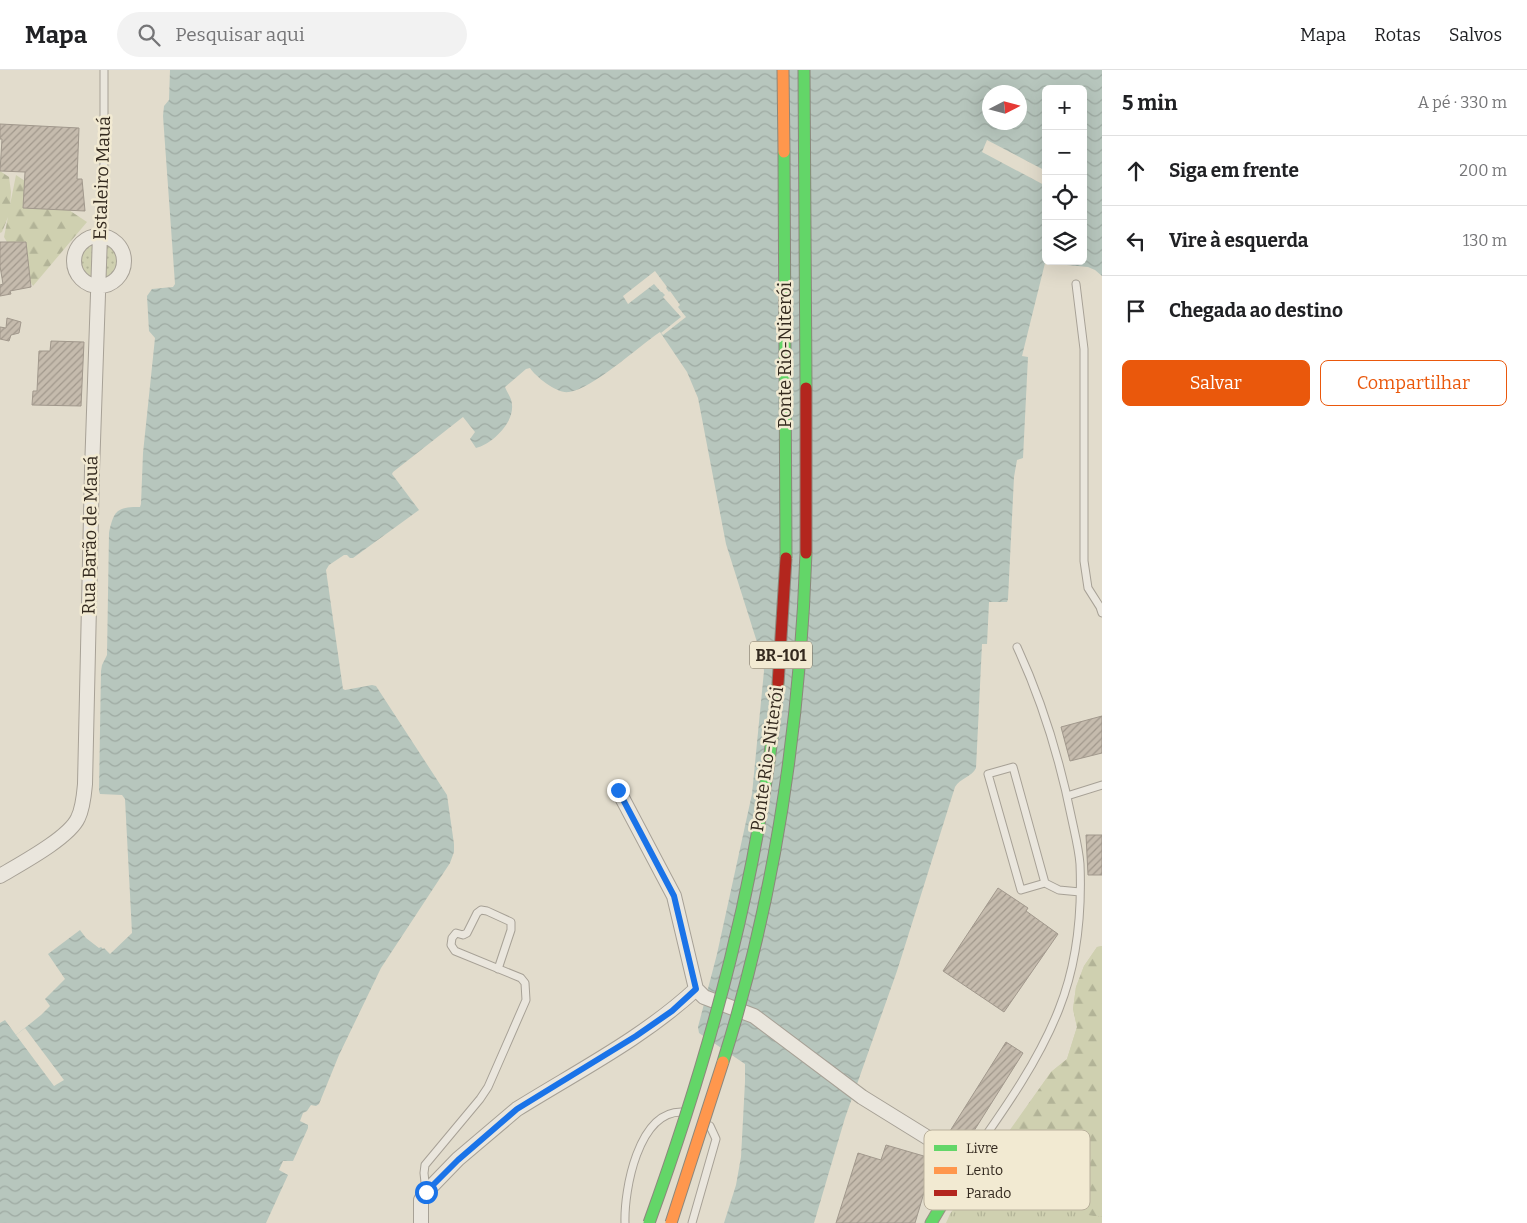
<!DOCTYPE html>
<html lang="pt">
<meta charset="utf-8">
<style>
:root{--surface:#fff;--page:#f2f2f2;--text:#202124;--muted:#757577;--line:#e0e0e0;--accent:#ea580c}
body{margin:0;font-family:Bitter,serif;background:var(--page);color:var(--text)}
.controls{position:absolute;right:15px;top:15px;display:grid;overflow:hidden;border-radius:8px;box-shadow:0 5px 20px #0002}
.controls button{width:45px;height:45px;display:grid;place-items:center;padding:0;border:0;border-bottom:1px solid var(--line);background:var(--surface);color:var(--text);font:25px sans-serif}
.compass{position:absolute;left:982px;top:15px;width:45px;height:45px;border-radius:50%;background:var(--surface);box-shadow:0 5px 20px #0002;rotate:84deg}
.stop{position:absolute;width:15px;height:15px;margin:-11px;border:4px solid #1a73e8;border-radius:50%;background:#fff}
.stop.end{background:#1a73e8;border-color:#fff;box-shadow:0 1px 5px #0008}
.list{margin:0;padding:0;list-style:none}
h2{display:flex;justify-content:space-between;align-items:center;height:65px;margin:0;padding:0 20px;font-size:21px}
h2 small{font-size:16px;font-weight:400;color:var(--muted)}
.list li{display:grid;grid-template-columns:32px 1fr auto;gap:15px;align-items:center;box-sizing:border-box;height:70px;padding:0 20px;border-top:1px solid var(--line)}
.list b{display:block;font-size:19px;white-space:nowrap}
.list em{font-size:16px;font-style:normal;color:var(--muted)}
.actions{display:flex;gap:10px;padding:15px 20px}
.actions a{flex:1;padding:11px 0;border:1px solid var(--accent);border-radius:8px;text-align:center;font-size:18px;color:var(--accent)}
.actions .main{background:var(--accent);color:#fff}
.icon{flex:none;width:28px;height:28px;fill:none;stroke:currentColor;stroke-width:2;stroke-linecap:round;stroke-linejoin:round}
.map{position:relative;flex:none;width:1102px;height:1153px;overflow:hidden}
header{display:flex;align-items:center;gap:30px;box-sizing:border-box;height:70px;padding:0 25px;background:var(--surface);border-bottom:1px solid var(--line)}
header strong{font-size:24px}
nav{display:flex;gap:28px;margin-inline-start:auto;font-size:18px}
.search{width:350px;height:45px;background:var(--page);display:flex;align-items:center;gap:12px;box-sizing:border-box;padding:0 18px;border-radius:28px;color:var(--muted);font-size:19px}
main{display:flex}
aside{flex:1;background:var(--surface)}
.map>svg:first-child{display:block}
</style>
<header>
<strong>Mapa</strong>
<div class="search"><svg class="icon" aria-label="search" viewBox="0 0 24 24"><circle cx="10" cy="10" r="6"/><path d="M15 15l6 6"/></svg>Pesquisar aqui</div>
<nav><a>Mapa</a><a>Rotas</a><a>Salvos</a></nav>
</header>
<main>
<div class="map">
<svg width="1102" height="1153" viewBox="0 0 1102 1153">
<defs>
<pattern id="grass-tufts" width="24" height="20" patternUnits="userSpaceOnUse" patternTransform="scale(1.25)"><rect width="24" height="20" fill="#cfd0b0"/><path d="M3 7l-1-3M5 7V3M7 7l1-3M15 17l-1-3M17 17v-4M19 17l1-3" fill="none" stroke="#b2b397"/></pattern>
<pattern id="forest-firs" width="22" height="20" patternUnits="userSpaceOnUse" patternTransform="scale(1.25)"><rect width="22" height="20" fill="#cfd0b0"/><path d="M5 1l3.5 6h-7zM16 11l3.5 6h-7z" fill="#b2b397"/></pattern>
<pattern id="garden-dots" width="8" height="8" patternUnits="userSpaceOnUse" patternTransform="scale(1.25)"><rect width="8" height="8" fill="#cfd0b0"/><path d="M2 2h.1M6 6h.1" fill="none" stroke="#b2b397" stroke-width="1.8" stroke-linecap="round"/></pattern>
<pattern id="water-waves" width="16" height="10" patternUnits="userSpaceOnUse" patternTransform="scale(1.25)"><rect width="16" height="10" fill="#b7c6bd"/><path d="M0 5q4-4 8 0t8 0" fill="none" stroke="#9eaaa2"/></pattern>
<pattern id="building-hatch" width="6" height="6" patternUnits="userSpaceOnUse" patternTransform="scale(1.25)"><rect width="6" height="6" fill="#c5bbad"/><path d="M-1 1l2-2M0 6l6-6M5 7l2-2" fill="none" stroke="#a1988c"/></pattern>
</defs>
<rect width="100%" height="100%" fill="#e2dccc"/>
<path fill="url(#grass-tufts)" d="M1102,876V1153H946L950,1144L1051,1002L1067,989L1077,957L1073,939L1076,917L1084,896L1097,877Z"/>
<path fill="url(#forest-firs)" d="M0,101L9,107L11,122L10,135L16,105L87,152L33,216L4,167L8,147L2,162L0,163Z
M1102,876V1146C1075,1148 1059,1126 1040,1109L1008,1108L998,1100L996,1081L1051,1002L1067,989L1077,957L1073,939L1076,917L1084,896L1097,877Z"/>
<path fill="url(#garden-dots)" d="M97,168V213C70,206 70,172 97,168Z
M102,168C129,172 128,207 101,213Z"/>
<path fill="url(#water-waves)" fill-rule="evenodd" d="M170,0H1102V206L1095,200L1088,197L1045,193L1022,286L1028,287L1023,388L1017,390L1014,407L1008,529L1007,532H989L987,574H982L976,698C972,707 960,708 955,717L897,901L845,1048L814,1153H724L736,1115L741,1087L745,1012V994L699,963L698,957L717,884L752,724L764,601L762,588L726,474L698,328L687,302L660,262C638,277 592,319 569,322C557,324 536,307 530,298L526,299L505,317C507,323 512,328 512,335C514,353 492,374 476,378L470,369L475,362L463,347L393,402L392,404L419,440L353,488H350L347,485H344L329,495L326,500L343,619L345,620L372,615L376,616L447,725L454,774V782L450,793L381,898L339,985L319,1034L316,1036L311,1035L307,1041L303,1043L300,1051L308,1055V1058L293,1091H283L279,1100L288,1105L266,1153H0V953L5,950L16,965L41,945L50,936L45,929L65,909L48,884L80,860L86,868L99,878L101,877L103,879L104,878L110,884L132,863L125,729L122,725L100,724L99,721L101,601L102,595L107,585L109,463C114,440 117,437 140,437L141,434L143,383L155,268L149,261L147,226L152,219L173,217L175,214L163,46L164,36L169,30ZM1046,19H1083V191H1046ZM989,22H1019V52H989Z"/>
<path fill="#e2dccc" d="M987,70L1046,101V116L982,82Z
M655,201L667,217L666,218L669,222L670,221L680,235L678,237L686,247L663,265L661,263L681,247L663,227L665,225L662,222H661L654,214L628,234L623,226Z
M25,958L64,1010L54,1016L16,965Z"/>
<path fill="url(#building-hatch)" stroke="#a1988c" d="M0,54L79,58L77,109H82L85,141L23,138L25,102L0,101L2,69H0Z
M0,172H26L31,217L10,221L11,224L0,226V215L3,214L0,196Z
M7,248L21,252L19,263L11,265L9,271L0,269V257L6,258Z
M51,271L84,272L81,336L32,335L33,321H37L39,281H50Z
M1102,646V683L1070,691L1061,657Z
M1086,765H1102V805H1088Z
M998,818L1028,838L1026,841L1058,864L1004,942L943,901Z
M1006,972L1023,983L967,1072L950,1061Z
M886,1075L934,1089L915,1153H836L858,1083L881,1090Z"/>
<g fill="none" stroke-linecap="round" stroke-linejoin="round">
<defs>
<path id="lane" d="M100,165L104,93V0
M1076,214L1084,279V491L1088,518L1100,537L1102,543
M1067,726L1102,715
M1045,813L1021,820L988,704L1013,697L1045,813L1059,820L1080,822
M968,1091C1001,1044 1038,993 1059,939C1077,894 1082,843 1080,794C1079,780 1075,764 1072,750C1060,690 1043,633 1017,577
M426,1122L424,1103L425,1095L480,1029L488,1017L526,930L525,913L521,908L455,881L451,875L452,868L456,863L463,865L467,863L477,843L481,840L487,841L511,852V860L498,899
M625,1153C624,1120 638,1041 682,1042
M692,1153L716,1069L710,1056"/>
<path id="street" d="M74 191a25 25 0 1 1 50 0a25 25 0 1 1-50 0Z
M618,720L674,826L696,919L704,927L754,946L862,1027L967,1092
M0,806C20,794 69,768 78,748C83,738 84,725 85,714L92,401L100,165
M421,1153V1130L426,1122L458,1089L517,1039C578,1001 643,968 696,919"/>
<path id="fast" d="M931,1153L967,1092"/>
</defs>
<use href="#lane" stroke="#a7a196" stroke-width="9"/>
<use href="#street" stroke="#a7a196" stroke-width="16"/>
<use href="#fast" stroke="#979085" stroke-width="13"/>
<use href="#lane" stroke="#eae6dd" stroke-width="7"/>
<use href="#street" stroke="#eae6dd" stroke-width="14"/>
<use href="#fast" stroke="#63d668" stroke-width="11"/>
<defs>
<path id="fast-bridge" d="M804,0L806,318
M784,82L786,488
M723,992C775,827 800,655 806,483
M649,1153C712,979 761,799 778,614"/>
<path id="slow-bridge" d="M783,0L784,82
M671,1153L723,992"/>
<path id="jam-bridge" d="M806,483V318
M778,614L786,488"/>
</defs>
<use href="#fast-bridge" stroke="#8c877c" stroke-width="13" stroke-linecap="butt"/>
<use href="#slow-bridge" stroke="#8c877c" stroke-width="13" stroke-linecap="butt"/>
<use href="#jam-bridge" stroke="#8c877c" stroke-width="13" stroke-linecap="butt"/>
<use href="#fast-bridge" stroke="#63d668" stroke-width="11"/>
<use href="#slow-bridge" stroke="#ff974d" stroke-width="11"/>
<use href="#jam-bridge" stroke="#b3261e" stroke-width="11"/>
</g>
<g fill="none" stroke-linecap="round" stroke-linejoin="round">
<path stroke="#1a73e8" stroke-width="6" d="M426,1122L458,1090L517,1039L636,966L672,941L696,919L674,826L618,720"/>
</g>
<g text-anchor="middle" stroke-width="5" stroke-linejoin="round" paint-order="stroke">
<rect fill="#f2ead2" stroke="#6d6455" stroke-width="1" x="750" y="571.5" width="62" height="27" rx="4"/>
<g font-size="16" font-weight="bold" fill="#342a1f">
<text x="781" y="591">BR-101</text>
</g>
<g font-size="18" fill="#342a1f" stroke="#f2ead2">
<text transform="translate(102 108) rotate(-88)" y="6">Estaleiro Mauá</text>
<text transform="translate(785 285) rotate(-90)" y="6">Ponte Rio-Niterói</text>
<text transform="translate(90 465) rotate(-89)" y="6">Rua Barão de Mauá</text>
<text transform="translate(767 689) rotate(-82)" y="6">Ponte Rio-Niterói</text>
</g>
</g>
<rect x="924" y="1060" width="166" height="80" rx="8" fill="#f2ead2" stroke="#b9b09c" stroke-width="1"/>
<rect x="934" y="1075" width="23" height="6" fill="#63d668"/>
<rect x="934" y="1097" width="23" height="7" fill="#ff974d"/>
<rect x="934" y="1120" width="23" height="6" fill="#b3261e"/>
<g font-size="14" fill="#342a1f">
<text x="966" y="1083">Livre</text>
<text x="966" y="1105">Lento</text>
<text x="966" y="1128">Parado</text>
</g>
</svg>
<div class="controls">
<button>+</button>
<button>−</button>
<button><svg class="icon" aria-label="locate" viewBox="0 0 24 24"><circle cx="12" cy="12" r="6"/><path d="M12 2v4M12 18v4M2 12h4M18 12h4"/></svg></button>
<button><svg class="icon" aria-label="layers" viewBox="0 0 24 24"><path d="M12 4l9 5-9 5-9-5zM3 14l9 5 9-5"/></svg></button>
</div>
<svg class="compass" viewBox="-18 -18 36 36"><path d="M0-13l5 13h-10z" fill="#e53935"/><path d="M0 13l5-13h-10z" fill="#757577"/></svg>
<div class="stop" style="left:426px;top:1122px"></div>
<div class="stop end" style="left:618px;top:720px"></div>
</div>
<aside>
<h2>5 min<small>A pé · 330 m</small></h2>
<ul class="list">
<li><svg class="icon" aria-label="ahead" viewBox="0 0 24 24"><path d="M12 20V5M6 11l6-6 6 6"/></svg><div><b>Siga em frente</b></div><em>200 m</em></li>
<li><svg class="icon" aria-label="left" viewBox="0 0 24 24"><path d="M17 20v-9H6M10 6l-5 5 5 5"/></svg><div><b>Vire à esquerda</b></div><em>130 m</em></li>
<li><svg class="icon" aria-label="arrive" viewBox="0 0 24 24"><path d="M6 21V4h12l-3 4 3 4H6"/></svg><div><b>Chegada ao destino</b></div></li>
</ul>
<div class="actions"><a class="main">Salvar</a><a>Compartilhar</a></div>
</aside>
</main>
